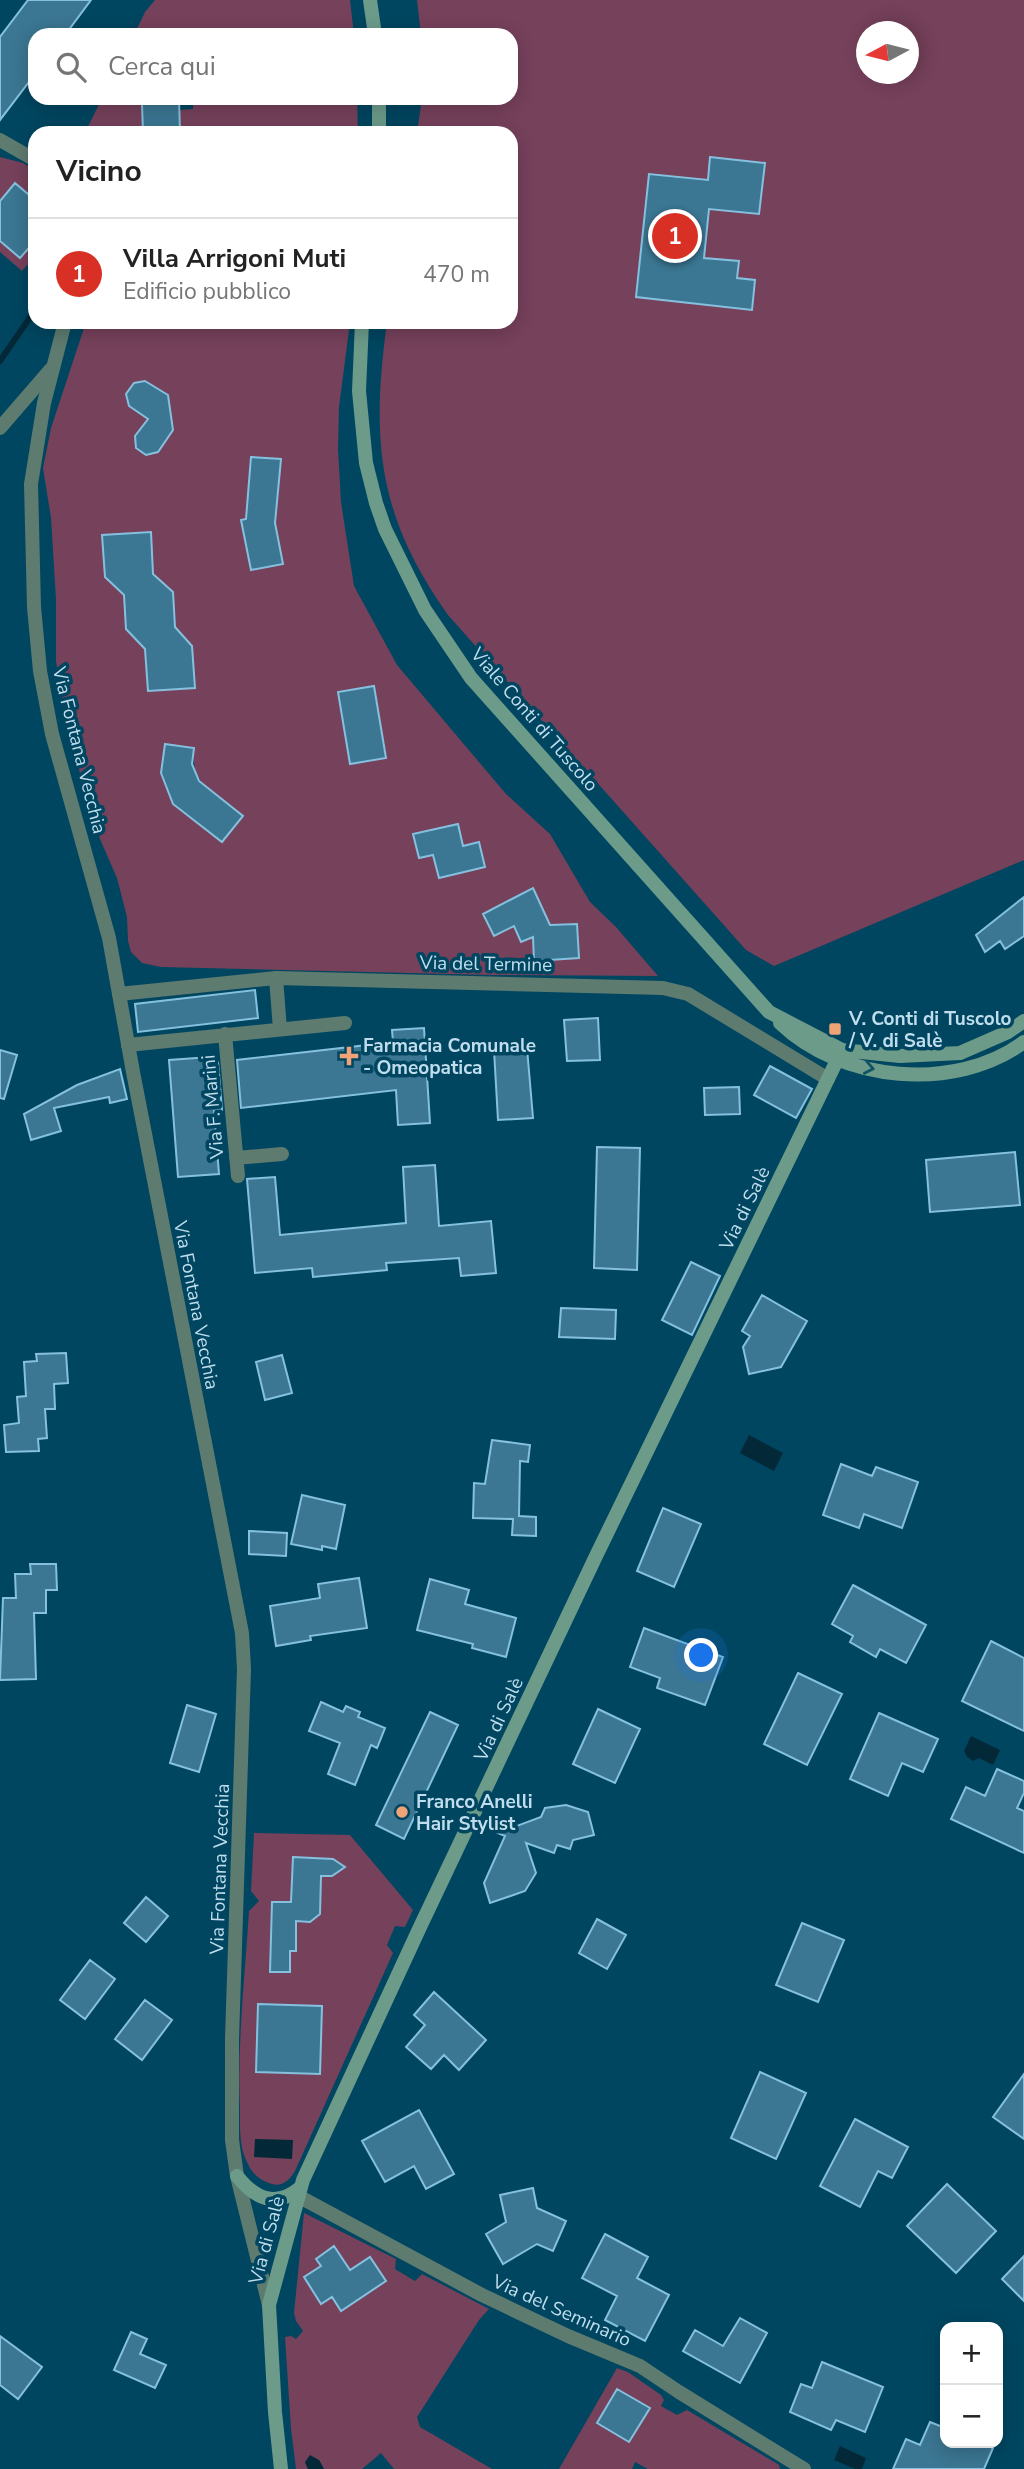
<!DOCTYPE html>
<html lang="it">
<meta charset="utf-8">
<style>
:root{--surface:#fff;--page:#f2f2f2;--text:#222;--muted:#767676;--line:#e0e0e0;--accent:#d93025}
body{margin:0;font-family:"Nunito Sans",sans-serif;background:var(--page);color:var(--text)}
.controls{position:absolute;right:21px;bottom:21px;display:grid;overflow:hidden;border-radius:14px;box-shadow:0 4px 18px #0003}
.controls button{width:63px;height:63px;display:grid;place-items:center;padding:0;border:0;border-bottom:2px solid var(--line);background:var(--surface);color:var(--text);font:35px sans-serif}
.compass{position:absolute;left:856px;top:21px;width:63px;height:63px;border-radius:50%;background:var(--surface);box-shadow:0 4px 18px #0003;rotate:263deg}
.you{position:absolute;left:702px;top:1656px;width:24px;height:24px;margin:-18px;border:5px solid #fff;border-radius:50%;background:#1a73e8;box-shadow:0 0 0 10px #1a73e833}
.badge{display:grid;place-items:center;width:46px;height:46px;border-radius:50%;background:var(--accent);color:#fff;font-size:23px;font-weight:700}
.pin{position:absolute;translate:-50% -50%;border:4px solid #fff;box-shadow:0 2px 7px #0006}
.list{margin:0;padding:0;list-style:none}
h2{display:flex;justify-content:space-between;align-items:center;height:91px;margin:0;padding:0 28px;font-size:30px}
h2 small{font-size:23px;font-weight:400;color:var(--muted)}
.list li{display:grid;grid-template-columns:46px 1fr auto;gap:21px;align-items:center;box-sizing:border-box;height:112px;padding:0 28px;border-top:2px solid var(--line)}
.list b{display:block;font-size:26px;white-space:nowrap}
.list p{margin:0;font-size:23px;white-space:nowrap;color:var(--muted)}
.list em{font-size:23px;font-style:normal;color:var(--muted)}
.icon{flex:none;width:38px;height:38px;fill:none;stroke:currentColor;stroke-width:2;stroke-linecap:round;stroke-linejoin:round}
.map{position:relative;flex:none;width:1024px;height:2469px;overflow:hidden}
.search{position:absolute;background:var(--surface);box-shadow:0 4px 18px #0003;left:28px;top:28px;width:490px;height:77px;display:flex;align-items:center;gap:18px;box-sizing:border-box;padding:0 24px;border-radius:21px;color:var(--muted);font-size:26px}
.panel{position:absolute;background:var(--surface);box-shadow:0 4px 18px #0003;left:28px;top:126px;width:490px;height:203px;border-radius:21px}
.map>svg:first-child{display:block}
</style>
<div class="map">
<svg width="1024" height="2469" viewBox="0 0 1024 2469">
<rect width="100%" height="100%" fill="#004660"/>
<path fill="#76415b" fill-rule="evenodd" d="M155,0H350L354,35H134L145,12Z
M417,0H1024V860L774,966L746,950L448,615C377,515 371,440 387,322H511V133H417L422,98H511V35H421ZM866,32H908V74H866ZM649,174L762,186L759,214L709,209L704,258L738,261L737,278L752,310L636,297Z
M102,98H155L156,104H142L143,133H85Z
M193,98H357L358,133H180L179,110L193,109Z
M0,157L23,163L35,171V256L22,271L0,252Z
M86,322H253L258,325L261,322H350L339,407L338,449L341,502L354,586L397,665L506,794L550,834L590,902L616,927L658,976L492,975L161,967L142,963L131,952L128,941L127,917L117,878L100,839L68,733L56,661V599L51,518L43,468L51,428ZM252,457L281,459L247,507ZM273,514L283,564L251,570L241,520ZM150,532L153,574L173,592L175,627L148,691L145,649L126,629L124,595ZM374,686L386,758L351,764H350ZM165,744L194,748C190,786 215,794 242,816L222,842L173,804L161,773ZM457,824L463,846L479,842L485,867L439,878L433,855L419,858L413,834ZM532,888L550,925L534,961L533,937L521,942L514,926L494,936L483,914Z
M254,1833L350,1835L413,1910L405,1927L395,1926L387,1945L393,1953L295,2171C289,2181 281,2188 269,2183C259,2180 251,2172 247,2162C239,2147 240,2126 240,2109C237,2043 245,1976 249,1911L259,1901L251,1891ZM293,1857L333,1859L341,1864V1870L332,1876H309L291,1902ZM272,1902H291L320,1914L310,1922L286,1921L290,1951V1972H270ZM322,2007L319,2074L256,2072Z
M304,2213L396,2259L395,2269L415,2281L422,2274L489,2309L479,2320L417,2417L420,2427L492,2469H394L381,2453L362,2469H324L319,2460L305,2462L308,2469H296L291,2429L285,2337L291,2336L296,2339L303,2331L296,2321L294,2313ZM334,2247L350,2270L370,2257L386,2281L332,2297L321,2304L304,2278L321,2266L316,2258Z
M617,2368L628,2372L661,2395L664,2400L661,2406L677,2415L687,2410L779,2465L780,2469H648L635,2462L632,2469H559ZM617,2389L649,2408L629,2442L597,2423Z"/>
<path fill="#032939" d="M749,1435L783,1453L774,1471L740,1453Z
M971,1736L1000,1750L993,1765L979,1758L973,1761L967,1757L964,1751Z
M255,2139L293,2140L292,2159L254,2157Z
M840,2446L866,2458L862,2469H855L834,2460Z
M310,2455L319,2460L324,2469H308L305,2462Z"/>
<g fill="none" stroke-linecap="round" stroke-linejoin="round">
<path stroke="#032939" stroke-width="6" d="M0,361L35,310"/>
</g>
<path fill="#3b7692" stroke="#85c1de" stroke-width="2" d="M28,0H91L65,35H35V74L0,120V37Z
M155,98H179L180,133H143L142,104H156Z
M710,157L765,163L759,214L709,209L704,258L739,261L737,278L755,280L752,310L636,297L649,174L708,180Z
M15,183L35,200V241L20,258L0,241V201Z
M145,381L168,395L173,430L158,452L146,455L136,448L135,436L148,419L129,406L126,394L134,383Z
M251,457L281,459L275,523L283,564L251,570L241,520L246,519Z
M151,532L153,574L173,592L175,627L192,646L195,688L148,691L145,649L126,629L124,595L105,577L102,535Z
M374,686L386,758L350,764L338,692Z
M165,744L194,748L192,764L199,781L243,816L222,842L173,804L161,773Z
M458,824L463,846L479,842L485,867L439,878L433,855L419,858L413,834Z
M533,888L550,925L577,924L579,958L534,961L533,937L521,942L514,926L494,936L483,914Z
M1024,897V936L1005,949L1000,941L985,952L976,935Z
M255,990L258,1018L138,1032L135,1004Z
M598,1018L600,1060L567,1061L564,1020Z
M424,1028L430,1123L398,1125L396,1090L241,1108L237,1060L393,1042L392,1030Z
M527,1048L533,1118L498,1120L494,1050Z
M0,1050L17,1055L4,1099L0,1098Z
M210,1057V1063L218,1062L222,1110L214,1111L219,1174L178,1177L169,1060Z
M770,1066L812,1089L796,1118L754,1095Z
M120,1069L127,1099L110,1103L109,1097L54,1108L61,1131L31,1140L24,1114L77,1085Z
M739,1087L740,1114L705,1115L704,1088Z
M597,1147L640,1148L637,1270L594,1268Z
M1015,1152L1020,1205L930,1212L926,1160Z
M435,1165L439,1226L491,1221L496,1273L461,1276L459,1258L386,1263L387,1270L313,1277L312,1268L255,1273L247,1179L275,1177L280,1235L406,1223L403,1167Z
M691,1262L720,1276L692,1335L662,1320Z
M762,1295L807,1321L781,1367L749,1374L743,1347L750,1336L742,1331Z
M561,1308L616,1310L615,1339L559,1337Z
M66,1353L68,1383L54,1384L55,1409H45L47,1438L38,1439L39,1451L6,1452L4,1425L19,1423L17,1397L26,1396L24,1362L37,1361L36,1354Z
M282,1355L292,1393L265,1400L256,1362Z
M492,1440L530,1445L528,1462L520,1461L519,1516L536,1517V1536L512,1535L513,1519L473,1518L474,1483L485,1484Z
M841,1464L872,1476L876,1467L918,1482L902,1528L864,1514L859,1528L823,1515Z
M302,1495L345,1505L336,1549L322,1546V1550L291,1544Z
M663,1508L701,1524L674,1587L637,1571Z
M249,1531L287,1533L286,1556L249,1554Z
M30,1564H56L57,1590H46V1613H34L36,1679L0,1680L3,1598H16L15,1574H31Z
M359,1578L367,1628L310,1636L311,1640L276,1646L270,1606L320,1598L318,1584Z
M430,1579L469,1590L465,1604L516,1618L506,1657L472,1648L473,1644L417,1630Z
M853,1585L926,1625L906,1663L880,1649L876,1657L850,1642L853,1636L832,1624Z
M644,1628L723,1657L705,1705L657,1688L660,1678L630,1667Z
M991,1641L1024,1658V1731L962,1701Z
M798,1673L842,1694L807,1765L764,1744Z
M321,1702L343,1712L346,1706L360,1712L358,1717L385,1728L377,1748L371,1745L355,1785L328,1774L340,1743L309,1731Z
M187,1705L216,1714L199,1772L170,1763Z
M598,1709L640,1729L615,1783L573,1764Z
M430,1712L458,1725L404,1839L376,1825Z
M879,1713L938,1739L923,1772L902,1763L888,1796L850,1779Z
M997,1769L1024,1781V1793L1017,1808L1024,1811V1853L951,1819L966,1787L985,1796Z
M566,1805L588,1812L594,1835L573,1840L570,1849L557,1845L554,1853L526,1843L536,1873L525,1891L490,1903L484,1883L505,1836L498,1833L541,1817L545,1808Z
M293,1857L333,1859L345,1867L332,1876H321L320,1914L310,1922L296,1921V1951H290V1972H270L272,1902H291Z
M146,1897L168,1916L146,1942L124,1923Z
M597,1919L626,1935L607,1969L579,1953Z
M802,1923L844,1940L818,2002L776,1985Z
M90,1960L115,1979L85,2019L60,2000Z
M434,1992L486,2040L459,2070L444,2055L431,2069L406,2047L425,2025L414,2015Z
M145,2000L172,2020L142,2060L115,2039Z
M258,2004L322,2006L320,2074L256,2072Z
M760,2072L806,2093L776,2159L731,2138Z
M1024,2074V2139L993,2117Z
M419,2110L454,2174L426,2189L414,2166L385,2182L362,2141Z
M855,2119L908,2147L892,2178L878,2171L860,2207L820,2186Z
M947,2184L996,2231L956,2273L907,2226Z
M533,2188L537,2208L566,2221L553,2251L537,2244L503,2264L486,2234L506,2222L500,2195Z
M605,2234L648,2257L637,2278L669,2295L645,2341L605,2320L617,2296L582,2278Z
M334,2246L350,2270L370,2257L386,2281L341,2311L332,2297L321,2304L304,2277L321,2266L316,2259Z
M1024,2256V2301L1002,2279Z
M740,2318L767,2333L740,2383L683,2351L695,2330L723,2346Z
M131,2332L147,2339L140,2354L166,2365L155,2388L114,2370Z
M0,2336L42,2367L18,2399L0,2385Z
M822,2362L883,2387L865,2432L836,2420L831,2430L790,2412L801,2384L812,2388Z
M617,2389L650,2408L629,2442L597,2423Z
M930,2422L945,2428V2443H980L993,2448L984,2469H893L906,2439L920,2445Z"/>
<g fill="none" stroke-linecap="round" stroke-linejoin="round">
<path stroke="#5e7b70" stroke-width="14" d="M0,428L51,369
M276,978L280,1029
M119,994L276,978L663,988L688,994L828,1079
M225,1034L238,1176
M128,1045L345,1023
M236,1158L282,1154
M298,2196L482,2295L568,2336L640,2366L679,2392L804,2469"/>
<path stroke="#5e7b70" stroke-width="14" d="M0,140L35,160
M65,322L44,403L31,484L34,607L40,671L52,734L109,938L133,1072L242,1633L244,1669L232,2039V2140L237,2176L269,2305"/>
<path stroke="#6c9b8a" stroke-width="14" d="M370,0L375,35
M379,133V98
M362,322L359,391L366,463L376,503L385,529L425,610L471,678L769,1012L842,1050L900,1056L960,1053L1008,1032L1024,1021
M780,1023C841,1082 955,1093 1024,1042
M237,2176C255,2199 276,2208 300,2188
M281,2469L275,2412L269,2305L303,2180L420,1927L596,1556L842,1050"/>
</g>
<defs><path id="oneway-chevron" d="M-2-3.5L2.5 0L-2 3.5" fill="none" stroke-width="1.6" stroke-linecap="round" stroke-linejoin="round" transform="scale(1.75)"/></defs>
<use stroke="#105366" href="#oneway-chevron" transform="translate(869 1068) rotate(11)"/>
<g fill="#efa377" stroke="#004660" stroke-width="2.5">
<rect x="828" y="1022" width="14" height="14" rx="3.5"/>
<path d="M345.5 1045.5h7v7h7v7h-7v7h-7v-7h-7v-7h7z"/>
<circle cx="402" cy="1812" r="7"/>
</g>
<g text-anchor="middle" stroke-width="7" stroke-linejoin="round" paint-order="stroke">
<g font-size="19" fill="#c0dded" stroke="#004660">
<text transform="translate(535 719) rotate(49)" y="7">Viale Conti di Tuscolo</text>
<text transform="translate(80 750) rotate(76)" y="7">Via Fontana Vecchia</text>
<text transform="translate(486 963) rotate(1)" y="7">Via del Termine</text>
<text transform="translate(212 1107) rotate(-95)" y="7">Via F. Marini</text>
<text transform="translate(744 1208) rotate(-64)" y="7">Via di Salè</text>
<text transform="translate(197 1305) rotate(79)" y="7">Via Fontana Vecchia</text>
<text transform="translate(498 1719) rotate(-65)" y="7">Via di Salè</text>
<text transform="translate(219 1869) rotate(-88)" y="7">Via Fontana Vecchia</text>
<text transform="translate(266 2240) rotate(-75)" y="7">Via di Salè</text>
<text transform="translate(562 2310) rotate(24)" y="7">Via del Seminario</text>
</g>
<g font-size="19" font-weight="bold" fill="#c0dded" stroke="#004660" text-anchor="start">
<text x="849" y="1025">V. Conti di Tuscolo<tspan x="849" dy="22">/ V. di Salè</tspan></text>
<text x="363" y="1052">Farmacia Comunale<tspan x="363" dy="22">- Omeopatica</tspan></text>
<text x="416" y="1808">Franco Anelli<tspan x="416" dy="22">Hair Stylist</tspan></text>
</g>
</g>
</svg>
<div class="controls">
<button>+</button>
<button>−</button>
</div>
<svg class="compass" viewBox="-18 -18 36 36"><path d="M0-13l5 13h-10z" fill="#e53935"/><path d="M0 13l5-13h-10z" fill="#767676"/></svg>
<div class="you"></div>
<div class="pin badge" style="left:675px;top:236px">1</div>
<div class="search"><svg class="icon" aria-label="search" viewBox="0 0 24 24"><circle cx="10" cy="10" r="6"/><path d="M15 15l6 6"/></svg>Cerca qui</div>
<section class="panel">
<h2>Vicino<small></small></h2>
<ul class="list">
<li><span class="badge">1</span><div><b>Villa Arrigoni Muti</b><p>Edificio pubblico</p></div><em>470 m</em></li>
</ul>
</section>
</div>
